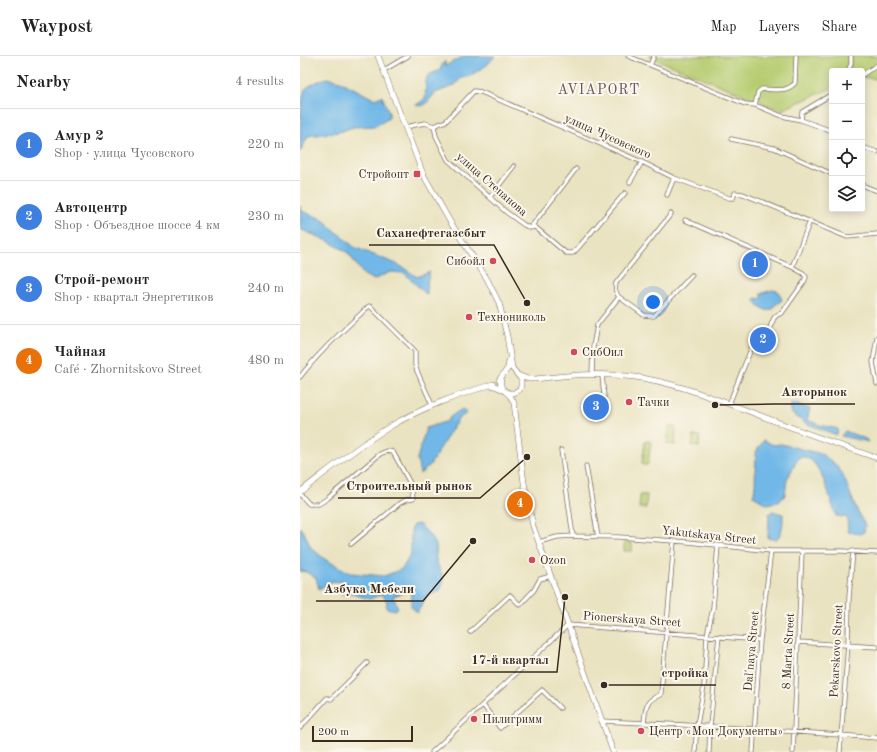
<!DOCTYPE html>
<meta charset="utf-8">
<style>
:root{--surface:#fff;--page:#f6f6f6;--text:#222;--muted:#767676;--line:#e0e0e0;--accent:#d1495b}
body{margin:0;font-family:"Old Standard TT",serif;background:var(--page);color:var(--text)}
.controls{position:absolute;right:12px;top:12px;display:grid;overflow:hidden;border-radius:4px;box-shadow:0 2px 10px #0003}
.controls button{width:36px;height:36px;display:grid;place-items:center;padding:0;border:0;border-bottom:1px solid var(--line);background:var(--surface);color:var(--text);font:20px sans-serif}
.scale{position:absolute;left:12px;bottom:10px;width:101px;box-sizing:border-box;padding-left:4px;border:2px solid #3b2a1e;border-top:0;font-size:11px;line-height:14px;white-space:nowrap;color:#3b2a1e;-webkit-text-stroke:3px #fbf7ec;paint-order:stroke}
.you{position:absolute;left:353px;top:246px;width:14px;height:14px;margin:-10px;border:3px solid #fff;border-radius:50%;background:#1a73e8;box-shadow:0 0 0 6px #1a73e833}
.badge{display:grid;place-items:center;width:26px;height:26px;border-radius:50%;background:var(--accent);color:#fff;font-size:13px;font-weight:700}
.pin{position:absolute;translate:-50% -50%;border:2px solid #fff;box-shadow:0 1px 4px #0006}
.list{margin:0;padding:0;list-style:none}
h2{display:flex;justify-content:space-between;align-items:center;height:52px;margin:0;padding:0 16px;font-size:17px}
h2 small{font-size:13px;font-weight:400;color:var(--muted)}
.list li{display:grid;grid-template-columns:26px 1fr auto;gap:12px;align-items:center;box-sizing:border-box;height:72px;padding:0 16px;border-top:1px solid var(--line)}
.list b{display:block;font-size:15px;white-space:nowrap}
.list p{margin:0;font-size:13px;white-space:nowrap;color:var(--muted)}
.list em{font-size:13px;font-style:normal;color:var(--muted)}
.icon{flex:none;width:22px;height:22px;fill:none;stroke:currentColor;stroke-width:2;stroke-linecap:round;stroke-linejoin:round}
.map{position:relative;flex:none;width:577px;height:696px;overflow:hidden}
header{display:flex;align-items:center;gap:24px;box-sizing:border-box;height:56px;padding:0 20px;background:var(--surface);border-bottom:1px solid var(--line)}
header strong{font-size:19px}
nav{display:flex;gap:22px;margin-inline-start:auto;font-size:14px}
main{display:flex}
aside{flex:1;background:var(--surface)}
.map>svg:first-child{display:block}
</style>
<header>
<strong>Waypost</strong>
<nav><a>Map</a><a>Layers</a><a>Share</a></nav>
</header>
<main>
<aside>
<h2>Nearby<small>4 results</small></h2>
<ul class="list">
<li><span class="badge" style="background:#3f7fe0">1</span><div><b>Амур 2</b><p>Shop · улица Чусовского</p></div><em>220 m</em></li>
<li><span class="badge" style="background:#3f7fe0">2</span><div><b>Автоцентр</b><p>Shop · Объездное шоссе 4 км</p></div><em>230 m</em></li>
<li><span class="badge" style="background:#3f7fe0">3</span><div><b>Строй-ремонт</b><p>Shop · квартал Энергетиков</p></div><em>240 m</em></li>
<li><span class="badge" style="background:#e8710a">4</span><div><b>Чайная</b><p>Café · Zhornitskovo Street</p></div><em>480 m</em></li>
</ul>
</aside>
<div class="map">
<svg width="577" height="696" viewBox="0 0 577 696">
<rect width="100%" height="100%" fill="#fbf7ec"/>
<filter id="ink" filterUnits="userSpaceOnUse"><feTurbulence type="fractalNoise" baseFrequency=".025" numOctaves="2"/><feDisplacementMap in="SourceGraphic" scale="8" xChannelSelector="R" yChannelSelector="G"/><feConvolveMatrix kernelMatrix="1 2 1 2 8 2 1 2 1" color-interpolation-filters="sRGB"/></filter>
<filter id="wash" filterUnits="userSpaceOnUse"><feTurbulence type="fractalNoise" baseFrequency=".012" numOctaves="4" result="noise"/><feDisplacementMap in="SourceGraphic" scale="16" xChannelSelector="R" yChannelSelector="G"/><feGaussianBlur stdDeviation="0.9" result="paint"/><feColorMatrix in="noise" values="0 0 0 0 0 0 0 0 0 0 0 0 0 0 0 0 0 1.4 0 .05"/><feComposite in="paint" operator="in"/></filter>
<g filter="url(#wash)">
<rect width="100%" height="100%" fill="#eae3c1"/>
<path fill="#b6cc70" stroke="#787b47" d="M348,0H577V23L562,21V15H532V32L481,54Z
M369,370L376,371L375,389L367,388Z
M393,380H400L399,391L392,390Z
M345,385H350L351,387L348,408L347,409H343L342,407Z
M340,439H347L346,452H339Z
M324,486L332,487V495H324Z"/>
<path fill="#71b8e8" stroke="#567183" d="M165,0H195L187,9L170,20L161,22L154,30L135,37L126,48L121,50L116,49L125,43C126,35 125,25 128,19L140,14L142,9L145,5V10Z
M27,22L40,25L74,43L82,40L89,57V62L76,70L53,71L39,76L8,80L0,96C0,81 0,45 5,34C8,29 21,24 27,22Z
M0,150L2,155L22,163L54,191L99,209L117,221L130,216L127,227V239L104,217L90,216L74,224L64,219L48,197L28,185L0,173Z
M472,234L478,235L482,244L474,250L471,254C464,256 458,249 454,243L457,242L460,243L463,240L460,238Z
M494,347L510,353L507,364L520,369L538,373L537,379L507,368L491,357V348Z
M162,353L167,357L158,363L130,409L120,418L117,403L126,372L148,365L150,361Z
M545,375L566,383L568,386L541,380Z
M464,384L473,389L481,388L522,398L535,408L543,419L555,450L565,469L564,476L560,478L548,476L547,461L536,460C531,446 522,410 509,403C506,401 502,401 499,401L487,423L485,439L479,446L467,448L453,440L455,431L456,396Z
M472,455L483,458C483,467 483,477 476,484L468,482L469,458Z
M119,468C125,474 131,480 135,487C138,492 135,498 136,503C139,517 148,520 140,535L127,540L117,557L111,550L112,534L93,540L98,552L96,554L86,552L87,546L82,538L70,543L53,538H41L47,527L33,525L19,533L16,522L6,516L0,515V471L4,476L11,492L26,504L51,517L84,520L102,513L111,498V475L113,469Z"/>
</g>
<g filter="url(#ink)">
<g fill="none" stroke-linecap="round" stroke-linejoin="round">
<defs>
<path id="street" d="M328,0L445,48L455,49L482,60L501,64L532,75
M350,9L354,0
M84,14L108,0
M548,15L551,8V0
M562,19L577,9
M455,49L458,36L462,33C475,33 486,37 495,27L496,0
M501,64L502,56L532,38
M134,70L136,80L148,104L206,156L224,169L230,172L235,171L266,197H273L277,193L325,137
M105,71L125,67L134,70L146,65L174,35L181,36L342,106L374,122L429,142H433L435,137L443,138L547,181L577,178
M431,83L474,92L532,118
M562,91L577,96
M330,126L342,106
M562,129L577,135
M367,139L374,122
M190,141L214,110
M385,164L492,211L510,165
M230,172L234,167L276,113
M319,241C315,236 315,233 316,227L371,158
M577,281L573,306L577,328
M292,318L293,291L297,269L319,241L344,259L354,260L392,219
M302,318L304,341
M0,321C20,295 45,273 69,250L71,251L115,295V309L117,315L132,349
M429,348L453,288L461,275L469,274C473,265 473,259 482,257L504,226L506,221L503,217L492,211
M261,394L273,480
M286,410L298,481
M0,438L9,448H19L28,442L80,398L87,395L93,396L111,429L113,443L106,444L100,447L51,488
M239,486L257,481L273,480L319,481L388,486L471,495H542L577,497
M170,576L210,539L220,549L234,534L240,523L251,520
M498,586L577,591
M183,649L200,672L242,634L260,652
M301,665C393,669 485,674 577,682
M344,667C346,652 344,645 360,639L361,637L374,485
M0,672L27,642L31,643L67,607
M132,696L268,569L460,584
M395,696L397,669L404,630L407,579L413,552L418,489
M409,696L410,670L419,580
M453,696L460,584L471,495
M493,696L502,496
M540,696L548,588L549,541L553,495"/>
<path id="secondary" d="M78,0L123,118L149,164L187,223L199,247L207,280L212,312L221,323V330L220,333L214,337C204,338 199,331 201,322
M220,320L228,323H235C269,319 301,316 335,321C372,326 407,340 443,353C487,370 532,387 577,402
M199,324L208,312L209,305
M190,329C201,331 210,337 214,347L224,427L233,470L313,696
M0,436C30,413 59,389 91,370C123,351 158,339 193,328"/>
</defs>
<use href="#street" stroke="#786b57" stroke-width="5"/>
<use href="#secondary" stroke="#786b57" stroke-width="6"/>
<use href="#street" stroke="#fff" stroke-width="3.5"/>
<use href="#secondary" stroke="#fff" stroke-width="5"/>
</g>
</g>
<g fill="#d1495b" stroke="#fbf7ec" stroke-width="1.5">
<rect x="113" y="114" width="8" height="8" rx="2"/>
<circle cx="193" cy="205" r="4"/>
<circle cx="169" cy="261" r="4"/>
<circle cx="274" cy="296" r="4"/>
<circle cx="329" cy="346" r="4"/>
<circle cx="232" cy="504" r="4"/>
<circle cx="174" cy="663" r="4"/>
<circle cx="341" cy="675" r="4"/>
</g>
<g text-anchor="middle" stroke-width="4" stroke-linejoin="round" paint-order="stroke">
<g font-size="12" fill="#3b2a1e" stroke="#fbf7ec">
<text transform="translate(308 80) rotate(24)" y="4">улица Чусовского</text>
<text transform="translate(192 128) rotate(41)" y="4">улица Степанова</text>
<text transform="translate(409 479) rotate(6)" y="4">Yakutskaya Street</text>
<text transform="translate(332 563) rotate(4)" y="4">Pionerskaya Street</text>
<text transform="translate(451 595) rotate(-85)" y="4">Dal'naya Street</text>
<text transform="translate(488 595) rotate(-87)" y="4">8 Marta Street</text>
<text transform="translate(536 595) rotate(-87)" y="4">Pekarskovo Street</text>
</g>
<g font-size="12" fill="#3b2a1e" stroke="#fbf7ec" text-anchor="start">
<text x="109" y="122" text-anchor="end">Стройопт</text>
<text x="185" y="209" text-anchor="end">Сибойл</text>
<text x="177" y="265">Технониколь</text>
<text x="282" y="300">СибОил</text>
<text x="337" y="350">Тачки</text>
<text x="240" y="508">Ozon</text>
<text x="182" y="667">Пилигримм</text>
<text x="349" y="679">Центр «Мои Документы»</text>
</g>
<g font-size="14" letter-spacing="1" fill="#6d5661" stroke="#fbf7ec">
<text x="299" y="38">AVIAPORT</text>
</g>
</g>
<path fill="none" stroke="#3b2a1e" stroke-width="1.5" d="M227 247L194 189H69M415 349L473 348H555M227 401L180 442H38M173 485L123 545H16M265 541L257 616H163M304 629L354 629H416"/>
<g fill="#3b2a1e" stroke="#fbf7ec" stroke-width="1.5">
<circle cx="227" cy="247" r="4"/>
<circle cx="415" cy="349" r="4"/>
<circle cx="227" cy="401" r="4"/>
<circle cx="173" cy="485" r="4"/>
<circle cx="265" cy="541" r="4"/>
<circle cx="304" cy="629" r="4"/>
</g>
<g font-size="13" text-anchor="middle" font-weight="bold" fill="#3b2a1e" stroke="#fbf7ec" stroke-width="4" stroke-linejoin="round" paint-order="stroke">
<text x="131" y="181">Саханефтегазсбыт</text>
<text x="514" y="340">Авторынок</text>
<text x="109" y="434">Строительный рынок</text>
<text x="69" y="537">Азбука Мебели</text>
<text x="210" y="608">17-й квартал</text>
<text x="385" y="621">стройка</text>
</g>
</svg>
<div class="controls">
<button>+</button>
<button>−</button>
<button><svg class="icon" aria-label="locate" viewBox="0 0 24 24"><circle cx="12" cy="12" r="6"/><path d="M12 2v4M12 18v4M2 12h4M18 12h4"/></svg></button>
<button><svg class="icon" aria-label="layers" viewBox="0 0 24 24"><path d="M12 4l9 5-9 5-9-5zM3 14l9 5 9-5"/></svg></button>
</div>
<div class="scale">200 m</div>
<div class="you"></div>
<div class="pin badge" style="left:455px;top:208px;background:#3f7fe0">1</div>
<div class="pin badge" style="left:463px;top:284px;background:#3f7fe0">2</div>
<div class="pin badge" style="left:296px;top:351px;background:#3f7fe0">3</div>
<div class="pin badge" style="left:220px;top:448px;background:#e8710a">4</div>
</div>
</main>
